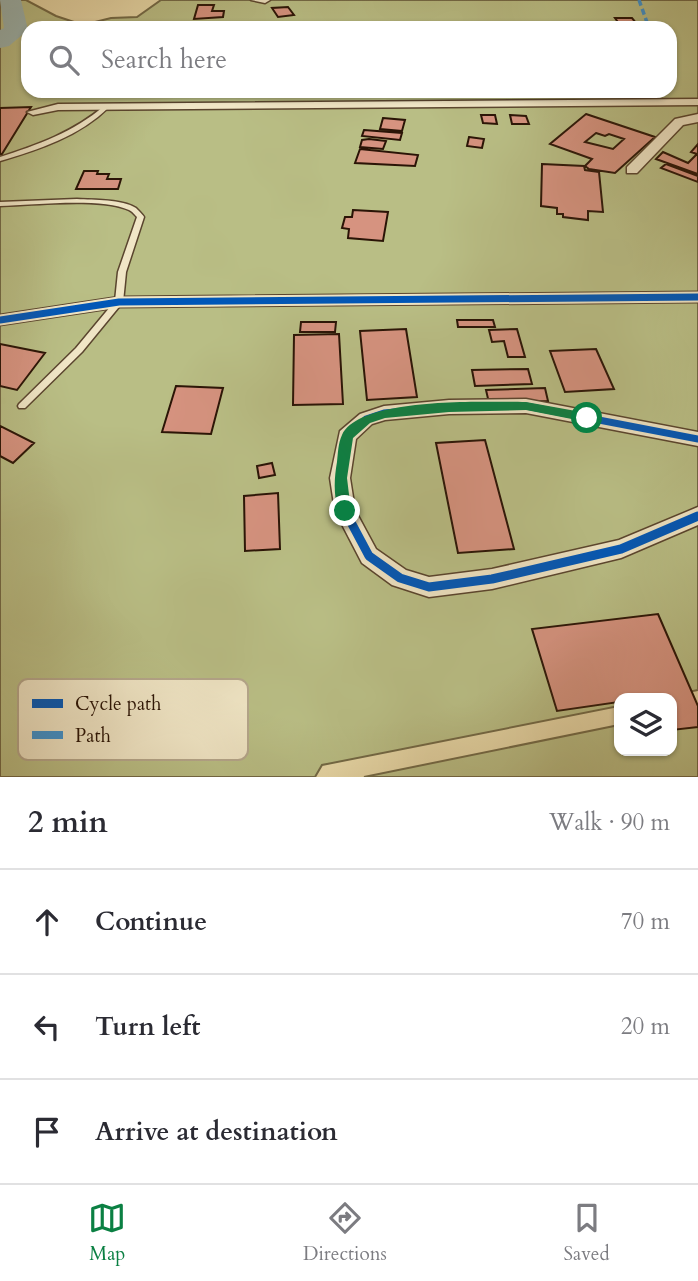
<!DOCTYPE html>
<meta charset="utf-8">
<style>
:root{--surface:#fff;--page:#f2f2f3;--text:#2b2b33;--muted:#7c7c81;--line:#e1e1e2;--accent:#0b8043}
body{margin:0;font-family:Cardo,serif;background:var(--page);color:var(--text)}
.controls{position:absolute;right:21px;bottom:21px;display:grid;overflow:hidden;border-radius:14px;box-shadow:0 2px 5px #0004}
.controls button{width:63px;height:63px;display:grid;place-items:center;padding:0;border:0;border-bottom:2px solid var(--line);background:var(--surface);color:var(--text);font:35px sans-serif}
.stop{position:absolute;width:21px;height:21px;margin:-16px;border:5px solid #0b8043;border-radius:50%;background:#fff}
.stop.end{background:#0b8043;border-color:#fff;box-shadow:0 2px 7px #0008}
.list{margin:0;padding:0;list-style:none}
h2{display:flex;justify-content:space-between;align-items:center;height:91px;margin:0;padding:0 28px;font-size:30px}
h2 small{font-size:23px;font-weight:400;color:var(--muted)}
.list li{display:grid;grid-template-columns:46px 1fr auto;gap:21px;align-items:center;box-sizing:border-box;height:105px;padding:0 28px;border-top:2px solid var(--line)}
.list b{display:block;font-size:26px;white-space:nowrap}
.list em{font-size:23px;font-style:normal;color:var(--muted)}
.icon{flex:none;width:38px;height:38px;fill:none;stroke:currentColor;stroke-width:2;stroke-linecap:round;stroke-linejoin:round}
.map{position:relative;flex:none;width:698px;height:777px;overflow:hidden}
.search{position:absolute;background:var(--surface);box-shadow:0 2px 5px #0004;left:21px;right:21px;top:21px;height:77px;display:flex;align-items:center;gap:18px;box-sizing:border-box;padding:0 24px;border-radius:21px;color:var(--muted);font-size:26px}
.sheet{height:406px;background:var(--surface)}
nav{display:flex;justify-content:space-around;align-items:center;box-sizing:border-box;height:98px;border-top:2px solid var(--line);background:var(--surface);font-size:19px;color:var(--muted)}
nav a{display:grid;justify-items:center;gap:4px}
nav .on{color:var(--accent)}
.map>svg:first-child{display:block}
</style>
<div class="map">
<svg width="698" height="777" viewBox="0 0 698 777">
<rect width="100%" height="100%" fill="#e8d9a8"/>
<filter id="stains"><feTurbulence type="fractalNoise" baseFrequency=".00286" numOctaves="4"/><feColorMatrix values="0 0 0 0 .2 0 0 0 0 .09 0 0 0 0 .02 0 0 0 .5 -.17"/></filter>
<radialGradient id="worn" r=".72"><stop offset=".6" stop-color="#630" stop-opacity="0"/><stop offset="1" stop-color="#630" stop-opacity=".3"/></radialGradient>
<path fill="#b9be85" stroke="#726946" stroke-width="2" fill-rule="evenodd" d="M0,0H26L56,16L83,25L111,18L137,17L161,0H698V690L658,698H619V706L322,765L315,777H0ZM28,28H670V91H28Z
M698,709V777H364L619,725V751H672V714Z"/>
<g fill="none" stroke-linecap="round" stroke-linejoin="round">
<path fill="#9cb7b3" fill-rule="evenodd" d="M0,0H21L28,30L9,46L0,48V30L4,28Z"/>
</g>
<path fill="#d69380" stroke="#2a1406" stroke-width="2" fill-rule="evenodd" d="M198,5H214L212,11H224L223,17L194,19Z
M288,7L294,15L278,17L272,8Z
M615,18H632L637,24L620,25Z
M31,107L2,154H0V108Z
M586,114L655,137L615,173L589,169L585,166L592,159L550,144ZM596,133L605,136L609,134L624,139L613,149L585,142Z
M481,115H495L497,124L483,123Z
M510,115L526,116L529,124H512Z
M383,118L405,120L402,131L380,129Z
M364,130L402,133L400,140L362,136Z
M469,137L484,139L482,148L467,146Z
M369,139L386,141L383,149L360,147L362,140Z
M698,144V174L656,159L663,152L688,163L697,154L691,152Z
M360,149L418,155L415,166L355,163Z
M542,164L584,166L585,170L599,172L603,212L588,211V220L563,217V214H557V208L541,206Z
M666,164L698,176V182L661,168Z
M84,171H98L97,174H109L107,179H121L118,189H76Z
M353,210L388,212L383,241L348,238L349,229L342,228L345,217H352Z
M457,320H493L495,327H458Z
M301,322H336L335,332H300Z
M406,329L417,397L367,400L360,331Z
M517,329L525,357H508L504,341L492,342L489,330Z
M339,334L343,404L293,405L294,335Z
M0,344L45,353L17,390L0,386Z
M596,349L614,389L565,392L550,351Z
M528,369L532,384L475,386L472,370Z
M176,386L223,388L211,434L162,432Z
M545,388L548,401L489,403L486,390Z
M0,426L34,443L13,463L0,456Z
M485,440L514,549L458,553L436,443Z
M272,463L275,475L259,478L257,466Z
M278,493L280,549L245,551L244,496Z
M658,614L698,706V727L672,730V698H619V702L557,711L532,629Z"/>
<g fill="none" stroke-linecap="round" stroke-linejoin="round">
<defs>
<path id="service" d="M104,106L109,107C80,136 38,150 0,161V157C37,145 74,132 104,106Z
M77,199C94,200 122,199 136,208C137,209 144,216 144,217L126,272L123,302L82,352L25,408H19L18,406L19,404L76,348L115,301L118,272L137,217C134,214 133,212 129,210C102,197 32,205 0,206V202Z"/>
<path id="minor" d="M251,0H270L265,3Z
M698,99V105L58,110L33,115L27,112L58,104Z
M698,114V122L683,125L637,173H627V167L675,119Z
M698,292V302L119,307L0,325V315L119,297Z
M526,399L698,432V446L526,413L449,414L385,420L372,424L356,439L350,478L355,510L376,549L406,570L429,577L492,569L619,540L698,507V525L621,558L492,589L429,597L392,585L362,563L335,511L330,478L340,431L360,414L384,406L449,400Z"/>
</defs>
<use href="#service" stroke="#5a452e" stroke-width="3"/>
<use href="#minor" stroke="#5a452e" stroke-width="3"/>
<use href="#service" fill="#f0e6c6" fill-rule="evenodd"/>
<use href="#minor" fill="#f0e6c6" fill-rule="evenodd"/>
<path stroke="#3c93d1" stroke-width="3.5" stroke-dasharray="6 3.5" stroke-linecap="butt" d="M639,0L649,28"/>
<defs>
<path id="cycleway-far1" d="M0,320L119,302L698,297
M344,504L340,478L347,436L366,419L384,413L449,407L526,406L698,439"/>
<path id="cycleway" d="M344,502L345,511L369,556L400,578L429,587L492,579L621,549L698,516"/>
</defs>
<use href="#cycleway-far1" stroke="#f0e6c6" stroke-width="11"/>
<use href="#cycleway" stroke="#f0e6c6" stroke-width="13"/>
<use href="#cycleway-far1" stroke="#0057b8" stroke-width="7"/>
<use href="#cycleway" stroke="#0057b8" stroke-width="9"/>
</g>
<path fill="#0b8043" d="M526,402L587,413L593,418L587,422L526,410L449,412L385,418L370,423L353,438L347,478L351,511L345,516L340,515C333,498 334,479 337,462C338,454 338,443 342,435C360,396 487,402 526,402Z"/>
<rect x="18" y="679" width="230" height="81" rx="10" fill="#f0e6c6" stroke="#b5a78c" stroke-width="2"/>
<rect x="32" y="699" width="31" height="9" fill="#0057b8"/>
<rect x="32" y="731" width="31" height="8" fill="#3c93d1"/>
<g font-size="19" fill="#2a1406">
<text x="75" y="710">Cycle path</text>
<text x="75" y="742">Path</text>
</g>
<rect width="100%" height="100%" filter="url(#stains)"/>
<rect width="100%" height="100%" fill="url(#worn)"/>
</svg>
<div class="controls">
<button><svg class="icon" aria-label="layers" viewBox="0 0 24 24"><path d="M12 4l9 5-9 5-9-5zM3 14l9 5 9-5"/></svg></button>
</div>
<div class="stop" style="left:587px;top:418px"></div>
<div class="stop end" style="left:345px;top:511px"></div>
<div class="search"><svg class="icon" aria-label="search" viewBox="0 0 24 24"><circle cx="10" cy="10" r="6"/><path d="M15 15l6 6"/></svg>Search here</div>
</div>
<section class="sheet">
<h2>2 min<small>Walk · 90 m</small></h2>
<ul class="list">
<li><svg class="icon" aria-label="ahead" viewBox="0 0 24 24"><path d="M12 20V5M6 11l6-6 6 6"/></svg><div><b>Continue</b></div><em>70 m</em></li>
<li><svg class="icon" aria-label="left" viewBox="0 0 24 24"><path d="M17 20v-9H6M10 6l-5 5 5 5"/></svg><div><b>Turn left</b></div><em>20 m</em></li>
<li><svg class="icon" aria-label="arrive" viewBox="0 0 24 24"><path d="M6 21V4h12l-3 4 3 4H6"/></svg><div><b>Arrive at destination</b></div></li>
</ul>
</section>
<nav>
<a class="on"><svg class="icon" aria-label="map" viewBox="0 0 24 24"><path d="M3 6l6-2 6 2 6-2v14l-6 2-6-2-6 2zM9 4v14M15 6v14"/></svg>Map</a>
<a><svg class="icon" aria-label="directions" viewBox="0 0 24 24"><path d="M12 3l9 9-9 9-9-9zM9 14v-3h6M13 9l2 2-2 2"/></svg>Directions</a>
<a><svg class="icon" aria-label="saved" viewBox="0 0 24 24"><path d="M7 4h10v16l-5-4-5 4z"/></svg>Saved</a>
</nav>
